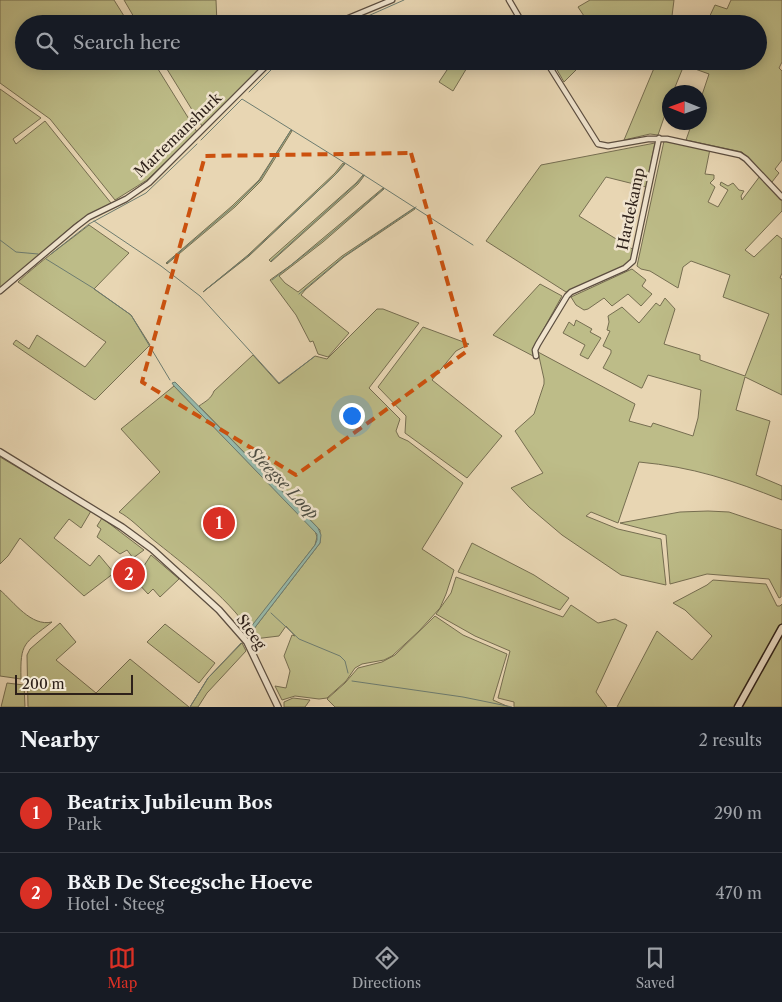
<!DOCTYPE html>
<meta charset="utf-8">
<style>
:root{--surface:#171b24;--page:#20242c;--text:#f1f3f6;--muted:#9ea1a6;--line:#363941;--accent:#d93025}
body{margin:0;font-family:"Libre Caslon Text",serif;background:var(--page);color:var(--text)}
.compass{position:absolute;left:662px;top:85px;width:45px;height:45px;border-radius:50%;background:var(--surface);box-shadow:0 2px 12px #0003;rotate:271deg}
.scale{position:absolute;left:15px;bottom:12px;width:118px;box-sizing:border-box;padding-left:5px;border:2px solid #2e211a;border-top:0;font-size:14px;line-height:18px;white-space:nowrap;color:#2e211a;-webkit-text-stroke:4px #f0e4ce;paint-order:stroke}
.you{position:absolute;left:351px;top:415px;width:18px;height:18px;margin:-12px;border:4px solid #fff;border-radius:50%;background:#1a73e8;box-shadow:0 0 0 8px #1a73e833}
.badge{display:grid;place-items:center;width:32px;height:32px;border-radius:50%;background:var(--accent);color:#fff;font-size:16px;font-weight:700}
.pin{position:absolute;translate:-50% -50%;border:2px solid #fff;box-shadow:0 1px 5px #0006}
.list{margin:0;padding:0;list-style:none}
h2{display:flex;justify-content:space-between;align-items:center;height:65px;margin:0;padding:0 20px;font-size:21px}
h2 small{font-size:16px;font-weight:400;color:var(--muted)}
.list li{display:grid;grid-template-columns:32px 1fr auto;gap:15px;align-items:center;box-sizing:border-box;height:80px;padding:0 20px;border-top:1px solid var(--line)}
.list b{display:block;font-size:19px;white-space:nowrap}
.list p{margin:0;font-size:16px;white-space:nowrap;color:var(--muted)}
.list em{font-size:16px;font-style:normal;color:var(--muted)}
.icon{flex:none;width:28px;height:28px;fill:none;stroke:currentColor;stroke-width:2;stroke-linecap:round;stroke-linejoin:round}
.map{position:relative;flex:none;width:782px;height:707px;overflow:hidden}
.search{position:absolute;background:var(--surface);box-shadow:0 2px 12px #0003;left:15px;right:15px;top:15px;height:55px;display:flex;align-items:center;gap:12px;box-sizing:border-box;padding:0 18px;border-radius:28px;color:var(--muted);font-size:19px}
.sheet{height:225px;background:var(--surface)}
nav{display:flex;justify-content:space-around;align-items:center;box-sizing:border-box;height:70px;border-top:1px solid var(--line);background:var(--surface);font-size:14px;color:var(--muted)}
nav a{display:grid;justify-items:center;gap:2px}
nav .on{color:var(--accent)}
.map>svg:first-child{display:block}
</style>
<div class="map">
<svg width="782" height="707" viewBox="0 0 782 707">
<rect width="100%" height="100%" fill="#e8d6b3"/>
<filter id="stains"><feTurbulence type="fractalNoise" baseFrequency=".004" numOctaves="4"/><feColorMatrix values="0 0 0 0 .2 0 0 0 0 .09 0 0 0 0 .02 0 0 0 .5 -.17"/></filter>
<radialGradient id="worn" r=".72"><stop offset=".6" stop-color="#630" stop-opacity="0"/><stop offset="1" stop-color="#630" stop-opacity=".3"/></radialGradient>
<path fill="#bdbc88" stroke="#766e51" d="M0,0H114L129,24H24V61H153L197,132L147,180L115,200L50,119L0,83Z
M124,0H216L217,24H138Z
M590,0H674L671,24H651L630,18L625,24H585L588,22L578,7Z
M731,0H782V62L779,68L782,71V160L775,169L779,173L772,182L742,152L686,140L692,123L700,122V101L709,74L684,65L673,92H670L669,103L658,135L650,134L624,140L657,61H758V24H706L715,5L727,9Z
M162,61H267L202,126Z
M453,61H471L453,91L439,82Z
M552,61H585L564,82Z
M0,89L41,118L13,139L16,144L45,121L111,203L76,223L0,289Z
M291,130L292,131L261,181L235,207L167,264L166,263L232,206L259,180Z
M664,141L710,149L705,174L714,175V179L710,183L715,187L708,202L718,207L728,190L720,185L721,182L728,186L733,183L739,190L744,191L741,196L742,200L760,176L782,200V211L745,250L754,257L777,235L782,239V273L780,278L782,279V395L745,377L736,410L770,421L756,475L782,486V500C732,480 693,467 639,462L618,523L591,512L586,516L618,529L661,539L666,585L621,575L562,535L529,507L511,488L543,473L515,431L534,414L544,384V379L538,352L635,404L629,421L651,427L653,423L656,424L693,436L698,418L701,390L648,375L642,388H641L603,368L611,353V350L603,346L610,331L607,330L609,322L608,316L622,307L639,323L656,303L660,306L665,298L675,309L664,344L700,355V360L745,376L769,314L723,297L730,275L691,261L683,267L678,288L650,271L641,269L637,266Z
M655,143L646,187L606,177L579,216L634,250L631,262L629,264L566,292L486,241L541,165Z
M343,163L345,164L336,174L249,256L203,292L248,255L335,173Z
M363,175L364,176L358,184L271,262L269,260L356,183Z
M383,188L384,189L323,242L279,276L285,283L298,292L342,256L414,208L415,209L344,257L305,290L301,295L349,333L328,357L318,354L313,341L310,342L296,315L270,280L291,265Z
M89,225L129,253L94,289L131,315L150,345L95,400L13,344L16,340L29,349L37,335L85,367L106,342L18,282C40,261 65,244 89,225Z
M632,269L646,280L642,286L652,294L641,306L628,294L612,306L604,298L588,309L584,310L576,305L571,297Z
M540,284L562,296L533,348V353L535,357L493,335Z
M377,309H383L419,323L369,388L400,419L396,431L399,437L408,441L463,483L422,549L454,570L446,594L440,608L419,631L392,656L384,660L362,664L355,668L346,681L327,698L319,699L295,696L282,700L275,686L286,688L290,671L284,656L292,635L295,636L286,626L279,636L254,639C237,604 182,563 151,538C141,529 129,517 119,512L160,472L121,429L174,386L315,531L317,537L315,545L251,628L253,630L320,543V530L199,406C206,401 211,399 214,391L253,355L279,384L315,356L327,359Z
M576,320L592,329L590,332L601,338L588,359L580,355L585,345L563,333L569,322L574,326Z
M423,327L469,344L456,351L432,380L502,436L467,478L405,433L406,416L378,387Z
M0,457L91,511L81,528L69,519L54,538L90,566L99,555L114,573L84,596L20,538L8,556L0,564Z
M708,511L729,512L782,530L781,597L779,598L769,579L707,574L670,584L666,535L620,523L680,512Z
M102,518L144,550L133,558L127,550L120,554L97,537L101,529L97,526Z
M472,543L534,575L569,598L560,610L458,572Z
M151,555L179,579L160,597L153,589L148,594L137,582L138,575Z
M456,577L563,617L571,605L598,623L615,619L627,625L596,692L607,707H514V702L498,698L510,651L475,636L436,614L451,593Z
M713,580L766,584L777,606H780L782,604V623L735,707H617L657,631L692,660L712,636L685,610L673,603L707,585Z
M0,590C14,602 31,627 52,622C24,644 20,642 21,679L0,676Z
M435,616L463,635L507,654L493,700L509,707H335L327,699L345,683L358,668L382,662L395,655Z
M60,623L76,642L56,660L96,693L130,659L189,707H28L27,655L30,649Z
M165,624L215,663L199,683L147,642Z
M782,633V707H741Z
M242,643L246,651L207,693L198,707H190L208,678Z
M7,683L24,685L25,707H1Z
M293,698L310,700L305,707H284V702Z"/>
<path fill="#97b9aa" stroke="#6d7c70" d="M175,382L318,528L321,535L320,543L253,630L250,628L315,545L317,540V534L174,386L172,383Z"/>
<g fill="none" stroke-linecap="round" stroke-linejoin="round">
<path stroke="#6d7c70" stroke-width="1" d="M350,24L404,0
M249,92L280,61
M201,140L242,99L345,163L473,245
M94,221L161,266L200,296L279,383L314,357
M0,240L16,252L38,254
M51,254L89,224L146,193L197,144
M46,259L93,288L131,315L170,380
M271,261L357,183L364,175
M167,263L234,206L260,180L291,130
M272,280L322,241L383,189
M204,291L249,255L336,174L344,164
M299,294L343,257L416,207
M271,613L299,639L340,656L345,661L348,673
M352,681L463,697L512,707
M190,707L208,678L241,643"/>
<defs>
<path id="minor" d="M509,0L523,24
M334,24L392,0
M546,61L598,144L608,146L648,139H667L740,155L746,159L782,197
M0,291L76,227L89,217L126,199L149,183L271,61
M536,356L535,350L538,344L567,296L571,292L625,268L633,261L659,138"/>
<path id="tertiary" d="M0,452L122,527L152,549L219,610L247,642L278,707"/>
<path id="secondary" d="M738,707L782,628"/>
</defs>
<use href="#minor" stroke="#5c4e40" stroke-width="7"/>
<use href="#tertiary" stroke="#5c4e40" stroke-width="8"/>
<use href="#secondary" stroke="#2e211a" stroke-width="9"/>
<use href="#minor" stroke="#f0e4ce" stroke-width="4.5"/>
<use href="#tertiary" stroke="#f0e4ce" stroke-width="5.5"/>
<use href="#secondary" stroke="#f0e4ce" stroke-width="6"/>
</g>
<path fill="none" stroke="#cc510e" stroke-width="4" stroke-dasharray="10 6" stroke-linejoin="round" d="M411,153L467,351L296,475L142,382L205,156Z"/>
<g text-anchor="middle" stroke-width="5" stroke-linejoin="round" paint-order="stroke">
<g font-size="15" fill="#2e211a" stroke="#f0e4ce">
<text transform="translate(178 135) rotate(-44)" y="5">Martemanshurk</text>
<text transform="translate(631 209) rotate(-78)" y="5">Hardekamp</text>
<text transform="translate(251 632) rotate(55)" y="5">Steeg</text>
</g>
<g font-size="16" font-style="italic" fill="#4e4f45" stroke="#f0e4ce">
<text transform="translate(284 483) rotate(46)" y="6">Steegse Loop</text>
</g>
</g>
<rect width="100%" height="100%" filter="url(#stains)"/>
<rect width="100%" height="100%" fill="url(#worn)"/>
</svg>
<svg class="compass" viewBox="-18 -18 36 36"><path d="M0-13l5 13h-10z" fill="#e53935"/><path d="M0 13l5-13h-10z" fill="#9ea1a6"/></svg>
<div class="scale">200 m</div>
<div class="you"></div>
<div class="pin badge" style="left:219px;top:523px">1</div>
<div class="pin badge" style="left:129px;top:574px">2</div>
<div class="search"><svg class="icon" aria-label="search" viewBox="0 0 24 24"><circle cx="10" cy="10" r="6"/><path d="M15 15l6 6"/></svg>Search here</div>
</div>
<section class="sheet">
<h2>Nearby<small>2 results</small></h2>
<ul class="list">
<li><span class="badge">1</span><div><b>Beatrix Jubileum Bos</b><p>Park</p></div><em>290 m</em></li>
<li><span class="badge">2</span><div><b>B&amp;B De Steegsche Hoeve</b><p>Hotel · Steeg</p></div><em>470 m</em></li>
</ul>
</section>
<nav>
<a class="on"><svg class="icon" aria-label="map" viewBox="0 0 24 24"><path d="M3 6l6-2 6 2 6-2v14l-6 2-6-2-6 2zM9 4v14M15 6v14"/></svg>Map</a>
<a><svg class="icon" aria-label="directions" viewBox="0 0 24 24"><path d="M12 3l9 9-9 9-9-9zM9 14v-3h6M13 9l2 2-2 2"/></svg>Directions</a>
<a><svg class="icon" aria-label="saved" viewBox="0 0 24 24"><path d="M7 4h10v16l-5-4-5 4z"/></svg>Saved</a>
</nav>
